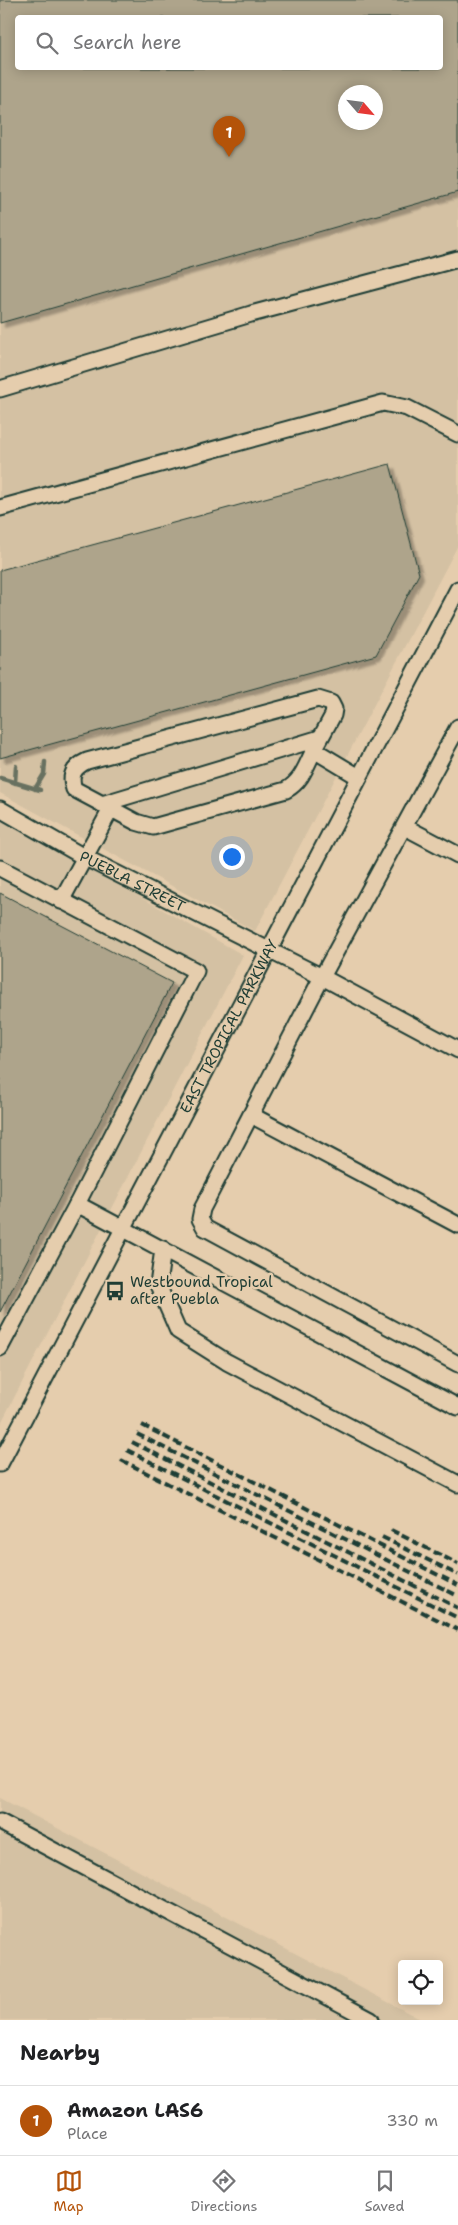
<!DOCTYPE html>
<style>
:root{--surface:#fff;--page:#f2f2f2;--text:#202124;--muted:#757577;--line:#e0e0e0;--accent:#b45309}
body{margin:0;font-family:"Shantell Sans",sans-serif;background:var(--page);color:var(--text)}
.controls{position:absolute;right:15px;bottom:15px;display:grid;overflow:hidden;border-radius:5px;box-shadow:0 2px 12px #0003}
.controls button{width:45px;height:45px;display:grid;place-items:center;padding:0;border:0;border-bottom:1px solid var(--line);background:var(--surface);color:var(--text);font:25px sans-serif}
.compass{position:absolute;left:338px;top:85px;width:45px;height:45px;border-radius:50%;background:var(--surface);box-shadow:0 2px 12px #0003;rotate:118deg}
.you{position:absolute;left:231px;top:856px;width:18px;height:18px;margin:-12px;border:4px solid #fff;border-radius:50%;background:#1a73e8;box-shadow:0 0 0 8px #1a73e833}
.badge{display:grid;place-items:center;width:32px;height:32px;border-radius:50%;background:var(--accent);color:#fff;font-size:16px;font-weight:700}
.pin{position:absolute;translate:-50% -41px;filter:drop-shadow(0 1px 2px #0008)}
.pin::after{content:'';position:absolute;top:26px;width:18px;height:15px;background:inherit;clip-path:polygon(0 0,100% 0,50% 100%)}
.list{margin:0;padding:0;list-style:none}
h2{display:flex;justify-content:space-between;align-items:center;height:65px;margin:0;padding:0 20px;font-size:21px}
h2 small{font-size:16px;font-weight:400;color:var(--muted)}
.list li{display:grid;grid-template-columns:32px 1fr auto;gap:15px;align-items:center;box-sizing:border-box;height:70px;padding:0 20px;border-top:1px solid var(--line)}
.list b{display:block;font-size:19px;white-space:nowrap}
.list p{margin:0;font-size:16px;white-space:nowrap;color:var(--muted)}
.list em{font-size:16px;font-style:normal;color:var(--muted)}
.icon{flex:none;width:28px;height:28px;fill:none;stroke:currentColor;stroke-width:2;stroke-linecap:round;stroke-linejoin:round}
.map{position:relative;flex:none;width:458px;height:2020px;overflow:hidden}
.search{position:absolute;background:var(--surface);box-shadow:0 2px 12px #0003;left:15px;right:15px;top:15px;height:55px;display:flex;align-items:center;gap:12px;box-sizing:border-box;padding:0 18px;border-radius:5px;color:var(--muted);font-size:19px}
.sheet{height:135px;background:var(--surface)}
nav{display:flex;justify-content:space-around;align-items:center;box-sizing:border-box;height:70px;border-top:1px solid var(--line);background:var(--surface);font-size:14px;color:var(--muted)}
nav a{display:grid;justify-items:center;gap:2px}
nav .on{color:var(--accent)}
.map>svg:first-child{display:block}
</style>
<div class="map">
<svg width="458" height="2020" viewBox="0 0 458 2020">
<defs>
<filter id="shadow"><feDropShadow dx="4.5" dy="4.5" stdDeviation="1" flood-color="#0004"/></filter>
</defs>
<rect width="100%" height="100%" fill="#e5cdad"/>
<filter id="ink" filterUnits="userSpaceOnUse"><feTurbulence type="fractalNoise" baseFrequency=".02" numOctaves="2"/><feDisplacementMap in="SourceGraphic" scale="10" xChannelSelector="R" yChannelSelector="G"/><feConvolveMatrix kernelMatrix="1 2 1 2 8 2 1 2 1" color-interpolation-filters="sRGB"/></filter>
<g filter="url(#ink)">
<path fill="#d4c1a3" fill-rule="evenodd" d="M0,0H458V545L255,931L0,793ZM18,18H440V68H18ZM346,92H376V122H346Z
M0,818L243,955L0,1425Z
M0,1798L422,2020H0Z"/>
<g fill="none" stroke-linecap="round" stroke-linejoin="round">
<path stroke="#677160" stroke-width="4.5" d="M0,778L40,790
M15,783L16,766
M35,789L44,774L45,762"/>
</g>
<path fill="#aea48b" stroke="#1f3d34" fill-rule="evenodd" filter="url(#shadow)" d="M0,0H458V192L0,323ZM18,18H440V68H18ZM346,92H376V122H346Z
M390,464L419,574L376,655L0,758V570Z
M0,893L172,983L0,1312Z"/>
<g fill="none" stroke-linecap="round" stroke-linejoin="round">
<defs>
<g id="minor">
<path d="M0,389L251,314L458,259"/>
<path d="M0,508L383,403L407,408L458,434"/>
<path d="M458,727L322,977L202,1209L200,1219L205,1228L458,1364"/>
<path d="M314,750C306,766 302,781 286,790L153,827L136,822L74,789C69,775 74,767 87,761L318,699L331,703L334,709L333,715L314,750L359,777"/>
<path d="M102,804L320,738"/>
<path id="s1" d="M0,809L84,857L322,977L458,1050"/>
<path d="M405,827L458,855"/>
<path d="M0,868L196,971L77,1204L0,1348"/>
<path d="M61,901L111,809"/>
<path d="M251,1115L458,1225"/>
<path d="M77,1204L458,1407"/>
<path d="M163,1249L158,1285L178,1331L227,1362L458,1484"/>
<path id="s2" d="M0,1464L458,589"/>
<path d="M0,1822L371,2020"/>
</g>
</defs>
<use href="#minor" stroke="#1f3d34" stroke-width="19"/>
<use href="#minor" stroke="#e5cdad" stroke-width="15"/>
<path stroke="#1f3d34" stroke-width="4" stroke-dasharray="8 4" stroke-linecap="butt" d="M142,1425L458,1585
M137,1434L458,1596
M132,1442L458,1608
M127,1450L458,1618
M121,1460L458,1630
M391,1530L458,1564
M382,1537L458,1575"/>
</g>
</g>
<defs>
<symbol id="bus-bare" viewBox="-9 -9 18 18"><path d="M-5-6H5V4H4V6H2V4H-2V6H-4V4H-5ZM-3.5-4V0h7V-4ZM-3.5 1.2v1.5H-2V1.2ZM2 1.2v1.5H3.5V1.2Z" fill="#1f3d34" stroke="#e5cdad" stroke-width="2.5" paint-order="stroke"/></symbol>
</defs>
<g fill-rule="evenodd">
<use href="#bus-bare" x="101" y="1277" width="28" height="28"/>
</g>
<g text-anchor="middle" stroke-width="5" stroke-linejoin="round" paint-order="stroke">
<g font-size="15" fill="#1f3d34" stroke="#e5cdad">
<text dy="5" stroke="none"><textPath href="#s1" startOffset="151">PUEBLA STREET</textPath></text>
<text dy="5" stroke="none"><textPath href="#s2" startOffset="494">EAST TROPICAL PARKWAY</textPath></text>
</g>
<g font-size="15" fill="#1f3d34" stroke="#e5cdad" text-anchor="start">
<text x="130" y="1287">Westbound Tropical<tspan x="130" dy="17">after Puebla</tspan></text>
</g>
</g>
</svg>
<div class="controls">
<button><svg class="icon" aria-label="locate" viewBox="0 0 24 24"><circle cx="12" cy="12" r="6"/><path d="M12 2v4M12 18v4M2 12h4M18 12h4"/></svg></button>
</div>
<svg class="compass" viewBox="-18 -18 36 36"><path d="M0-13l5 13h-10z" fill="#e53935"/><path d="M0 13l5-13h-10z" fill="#757577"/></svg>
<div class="you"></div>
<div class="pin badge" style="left:229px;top:157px">1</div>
<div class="search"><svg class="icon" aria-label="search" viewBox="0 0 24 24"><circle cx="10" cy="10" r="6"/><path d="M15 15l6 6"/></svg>Search here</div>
</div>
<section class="sheet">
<h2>Nearby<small></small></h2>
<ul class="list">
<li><span class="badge">1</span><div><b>Amazon LAS6</b><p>Place</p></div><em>330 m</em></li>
</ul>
</section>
<nav>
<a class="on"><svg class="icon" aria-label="map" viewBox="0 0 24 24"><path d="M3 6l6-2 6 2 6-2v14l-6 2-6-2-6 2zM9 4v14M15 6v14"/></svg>Map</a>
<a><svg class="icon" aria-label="directions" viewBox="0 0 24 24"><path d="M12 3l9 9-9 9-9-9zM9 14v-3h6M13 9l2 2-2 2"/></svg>Directions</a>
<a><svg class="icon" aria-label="saved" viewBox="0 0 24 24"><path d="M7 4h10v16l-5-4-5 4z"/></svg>Saved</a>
</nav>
